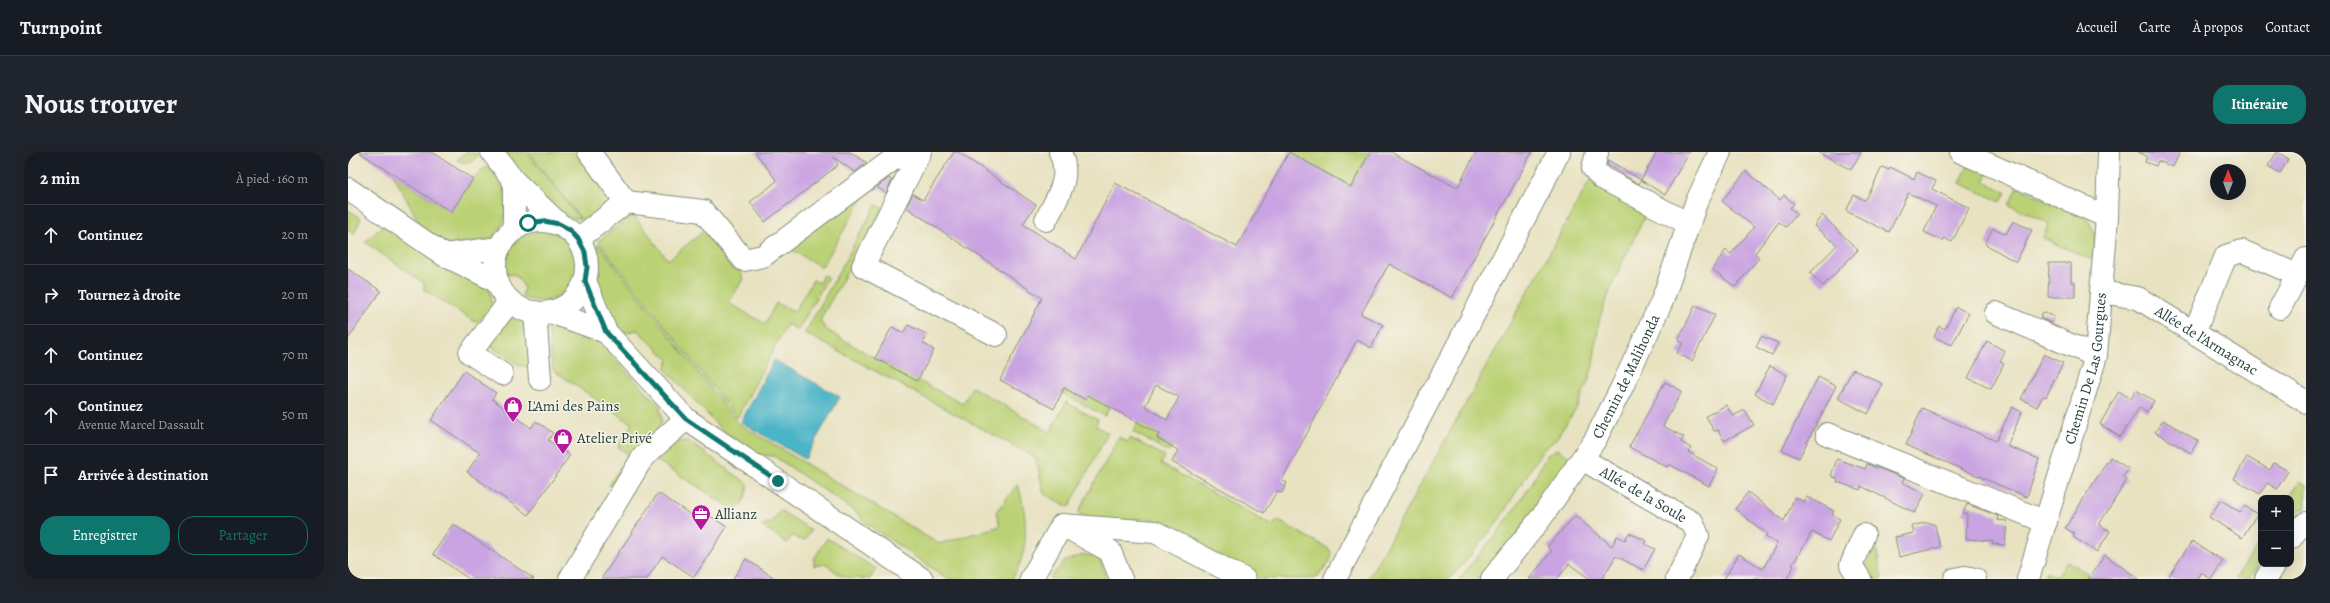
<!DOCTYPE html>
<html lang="fr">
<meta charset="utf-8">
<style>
:root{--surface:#171b24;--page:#20242c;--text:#f1f3f6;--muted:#9ea1a6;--line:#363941;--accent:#0f766e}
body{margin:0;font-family:Alegreya,serif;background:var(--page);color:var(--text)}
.controls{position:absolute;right:12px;bottom:12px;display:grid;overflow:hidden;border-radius:8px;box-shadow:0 4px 16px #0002}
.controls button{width:36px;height:36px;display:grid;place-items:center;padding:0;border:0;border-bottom:1px solid var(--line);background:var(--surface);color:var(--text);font:20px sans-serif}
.compass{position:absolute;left:1862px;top:12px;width:36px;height:36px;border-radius:50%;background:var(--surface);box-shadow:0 4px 16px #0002;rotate:1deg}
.stop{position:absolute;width:12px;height:12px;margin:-9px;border:3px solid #0f766e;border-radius:50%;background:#fff}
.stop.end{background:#0f766e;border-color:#fff;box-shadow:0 1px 4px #0008}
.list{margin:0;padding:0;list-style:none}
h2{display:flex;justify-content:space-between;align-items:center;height:52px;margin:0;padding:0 16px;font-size:17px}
h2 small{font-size:13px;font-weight:400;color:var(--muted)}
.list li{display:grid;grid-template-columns:26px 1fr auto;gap:12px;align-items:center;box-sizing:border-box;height:60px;padding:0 16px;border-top:1px solid var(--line)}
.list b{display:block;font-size:15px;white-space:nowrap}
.list p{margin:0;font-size:13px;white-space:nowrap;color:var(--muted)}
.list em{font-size:13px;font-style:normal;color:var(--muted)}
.actions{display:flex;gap:8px;padding:12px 16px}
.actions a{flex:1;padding:9px 0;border:1px solid var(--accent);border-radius:16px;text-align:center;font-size:14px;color:var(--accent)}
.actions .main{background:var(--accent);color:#fff}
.icon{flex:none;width:22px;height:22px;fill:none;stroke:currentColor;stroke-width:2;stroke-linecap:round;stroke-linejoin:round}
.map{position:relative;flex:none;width:1958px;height:427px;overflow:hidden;border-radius:16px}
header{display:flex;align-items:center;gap:24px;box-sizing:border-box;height:56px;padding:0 20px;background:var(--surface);border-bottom:1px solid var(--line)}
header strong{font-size:19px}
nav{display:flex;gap:22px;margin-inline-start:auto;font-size:14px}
.intro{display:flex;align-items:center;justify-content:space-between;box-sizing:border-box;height:96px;padding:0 24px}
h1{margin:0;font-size:28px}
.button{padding:10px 18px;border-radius:16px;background:var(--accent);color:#fff;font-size:14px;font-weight:700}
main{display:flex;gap:24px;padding:0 24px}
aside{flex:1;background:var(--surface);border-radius:16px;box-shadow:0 4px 16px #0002}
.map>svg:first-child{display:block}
</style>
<header>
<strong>Turnpoint</strong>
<nav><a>Accueil</a><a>Carte</a><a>À propos</a><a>Contact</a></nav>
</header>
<div class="intro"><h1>Nous trouver</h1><a class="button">Itinéraire</a></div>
<main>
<aside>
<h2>2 min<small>À pied · 160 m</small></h2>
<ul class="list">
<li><svg class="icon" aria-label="ahead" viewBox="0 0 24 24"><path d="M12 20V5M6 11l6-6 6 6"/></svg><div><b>Continuez</b></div><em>20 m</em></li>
<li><svg class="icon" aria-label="right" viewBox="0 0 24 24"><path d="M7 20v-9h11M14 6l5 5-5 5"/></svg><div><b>Tournez à droite</b></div><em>20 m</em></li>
<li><svg class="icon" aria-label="ahead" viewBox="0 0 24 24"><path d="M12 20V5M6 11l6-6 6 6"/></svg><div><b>Continuez</b></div><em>70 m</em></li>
<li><svg class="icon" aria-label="ahead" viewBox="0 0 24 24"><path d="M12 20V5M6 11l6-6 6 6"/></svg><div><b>Continuez</b><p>Avenue Marcel Dassault</p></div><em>50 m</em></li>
<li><svg class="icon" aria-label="arrive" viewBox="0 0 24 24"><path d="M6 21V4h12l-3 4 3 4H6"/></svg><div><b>Arrivée à destination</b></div></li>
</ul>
<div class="actions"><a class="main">Enregistrer</a><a>Partager</a></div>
</aside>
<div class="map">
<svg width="1958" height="427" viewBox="0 0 1958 427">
<rect width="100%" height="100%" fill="#f7f3e8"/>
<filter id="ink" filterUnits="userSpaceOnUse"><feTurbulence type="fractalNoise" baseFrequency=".025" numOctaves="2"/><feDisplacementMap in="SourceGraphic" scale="8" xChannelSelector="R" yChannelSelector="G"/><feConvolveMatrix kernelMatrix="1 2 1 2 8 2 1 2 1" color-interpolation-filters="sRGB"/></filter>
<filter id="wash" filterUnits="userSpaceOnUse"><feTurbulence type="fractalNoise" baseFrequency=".012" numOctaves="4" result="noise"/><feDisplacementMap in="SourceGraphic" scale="16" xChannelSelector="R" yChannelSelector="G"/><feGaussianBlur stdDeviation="0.9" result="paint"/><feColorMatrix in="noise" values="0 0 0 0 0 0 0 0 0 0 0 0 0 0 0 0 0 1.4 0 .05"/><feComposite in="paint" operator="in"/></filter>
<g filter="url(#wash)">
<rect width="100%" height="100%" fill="#e8e2c1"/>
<path fill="#bbd175" stroke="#6d8754" d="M118,0L131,2C127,10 116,14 109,8Z
M155,0H178L232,67C199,64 175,23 155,0Z
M180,0H236L272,46L244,66L233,67Z
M940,0H1022L1003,35Z
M1621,12L1640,20L1636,30L1658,40L1653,50L1612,31Z
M137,15L144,16C160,39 165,66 144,88L98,93L76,80L45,22L103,60L125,27Z
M1242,28L1300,58L1272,115L1255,156L1251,169L1245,213L1240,230L1228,257L1208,287L1194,299L1147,374L1102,427H1020Z
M1669,35L1739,67L1748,82L1746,109L1695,86L1701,71L1661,53Z
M512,42L516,44L474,115L442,97Z
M528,53L535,56L473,166V171L480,179L527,206L615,252L624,235L702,280L718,250L750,268L748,274L760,281L721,355L696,342L688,306L457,181Z
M0,58L13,66L6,82L0,78Z
M285,62L320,108L356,79L383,116L392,119L395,127L381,151L417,172L428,151L446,160L465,128L471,131L475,123L480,125L450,178L439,172L389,266L250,89Z
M35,74L142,137L144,154L129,171L76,138V131L17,90Z
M193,78C253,86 231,168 174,145L176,135L168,123L159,122C151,98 173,82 193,78Z
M250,92L390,271L591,392L652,374L648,360L670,332C679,365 683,396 664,427H600L516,370L511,362L426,304L410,303L374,278L317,217L321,208L289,178L276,181C248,150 246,132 250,92Z
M169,164C186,174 183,202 184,218L177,214H173L139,192C147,182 156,166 169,164Z
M203,169L239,179L312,254L314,268L311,276L264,335L261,333L281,303L270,295L284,272L205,218L200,173Z
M716,237L737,248L743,239L760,248L758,253L761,255L757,264L714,241Z
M790,270L815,275L809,286L824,295L821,300L785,280Z
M771,285L779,290L782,286L817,304L813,312L925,374L929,368L981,397L984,403L982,409L967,427H912L804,367H795L756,374L730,361Z
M340,289L400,332L397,347L388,359L308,308L328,290Z
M1209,297L1223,306L1169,383L1133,427H1111L1153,376L1183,333L1199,303Z
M1952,329L1958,333V356L1952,358L1943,367V346H1941Z
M432,358L463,378L457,388H452L444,383L439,391L414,374L426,368Z
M479,386L528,417L522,427C501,427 493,427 479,412L466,414V407Z
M1913,388V409L1901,427H1887Z
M1528,395L1534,427H1519L1517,415Z
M735,403H744L752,407L758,427H701L717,409Z
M1719,409L1749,427H1695L1698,420L1709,425Z"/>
<path fill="#4bb5c8" stroke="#35797e" d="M426,208L492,245L457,307L393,270Z"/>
<g id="blocks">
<path fill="#caa4e2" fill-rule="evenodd" d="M11,0H83L125,27L103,60Z
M407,0H502L519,11L507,20L485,5L490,13L417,70L402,50L429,29Z
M606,0H610L688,53L675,72L728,107L767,31L889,95L941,0L1003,35L1022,0H1043L1109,36L1128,0H1184L1104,146L1041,112L1013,162L1035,173L1023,196L1009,188L934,328L939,331L934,341L929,339L916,361L824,310L830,298L809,286L811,282L740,243L738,248L716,236L706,257L652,228L694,146L558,55L565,42L575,48ZM808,233L831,245L819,268L797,254Z
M1309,0H1341L1317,43L1293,28L1291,32L1259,13L1260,8L1293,28Z
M1470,0H1513L1503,18Z
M1790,0H1832L1825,15L1810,9L1808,14L1797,10L1799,4Z
M1929,0L1941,7L1932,21L1920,14Z
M1534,15L1541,18L1542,15L1566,27L1569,20L1588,29L1584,37L1621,56L1604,90L1596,86L1595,89L1576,80L1588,54L1560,41L1541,80L1498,59L1506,43L1516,48L1519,46Z
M1398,19L1432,48L1436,43L1446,52L1442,56L1449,62L1438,75L1431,70L1407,101L1411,106L1387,135L1364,117L1378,98L1383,102L1406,75L1374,49Z
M541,26L544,28L538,41L529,35Z
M1474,63L1510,98L1475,134L1462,121L1489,93L1466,74Z
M1665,69L1684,78L1668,110L1637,92L1645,76L1658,82Z
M1701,111H1723V130H1727V145H1700Z
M0,117L33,139L0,187Z
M1347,154L1367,163L1344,209L1329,201L1335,191L1330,188Z
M1608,155L1621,161L1604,193L1586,185L1591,174L1597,177Z
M1695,160L1706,165L1703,171L1692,166Z
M560,173L580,183L575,191L586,198L569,229L527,206L544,175L555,181Z
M1413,184L1430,191L1424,203L1408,195Z
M1639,189L1657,199L1652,209L1656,212L1643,237L1620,226Z
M1696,202L1715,211L1698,245L1695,244L1689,255L1673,247Z
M1422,214L1439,223L1425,252L1407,242Z
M1505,217L1535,232L1520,262L1490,246Z
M116,219L148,241L144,247L183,276L188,269L205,281L200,288L222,303L180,363L119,320L132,301L83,268Z
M1470,225L1488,234L1451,306L1434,298Z
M1317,230L1334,239L1315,274L1336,285L1333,290L1343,296L1340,300L1370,317L1361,334L1321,312L1319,315L1281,295Z
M1788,238L1806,249L1799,260L1792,255L1772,285L1752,272L1771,239L1783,247Z
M1378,253L1385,264L1397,258L1406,273L1376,289L1370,278L1366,279L1358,264Z
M1664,255L1674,260L1659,294L1691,307L1679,345L1558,293L1574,256L1648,289Z
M1815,268L1850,289L1843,301L1807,280Z
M1762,305L1781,317L1775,325L1779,328L1752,371L1753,374L1762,379L1749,400L1725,385L1727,382L1717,376Z
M1899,305L1922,318L1926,311L1940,319L1929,337L1919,331L1912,342L1886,327Z
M1489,307L1517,317L1519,312L1556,326L1554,330L1577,342L1567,361L1513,334L1512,338L1489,330L1490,327L1483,324Z
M1400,340L1436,369L1447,345L1456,350L1459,345L1486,359L1484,363L1492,367L1481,389L1464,380L1444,413L1446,414L1439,427H1376L1391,402L1415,417L1429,391L1417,385L1419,382L1387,357Z
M310,341L348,366L353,358L379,375L346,425L314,404L299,427H253Z
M1873,348L1892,360L1897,354L1909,362L1894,386L1861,365Z
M1619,352L1650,364L1649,368L1659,369L1657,393L1644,392L1645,389L1618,387L1619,362L1615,361Z
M1227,364L1264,394L1269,384L1277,388L1281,381L1299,389L1297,392L1307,397L1295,418L1268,404L1254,427H1242L1221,412L1209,427H1181L1204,399L1199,395Z
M1579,370L1587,373L1592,395L1551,405L1547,385L1566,381L1564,374Z
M105,372L186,427H121L85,402Z
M1844,389L1875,409L1863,427L1853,421L1850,427H1819Z
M1757,403L1791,427H1740Z
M398,407L428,427H385Z"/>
</g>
</g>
<g filter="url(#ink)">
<use href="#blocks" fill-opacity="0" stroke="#84907a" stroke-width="1"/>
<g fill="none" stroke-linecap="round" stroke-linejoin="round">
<defs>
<g id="minor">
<path d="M144,0L166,29L211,72"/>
<path d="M572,0L515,114L648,183"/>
<path d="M1613,0L1759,65"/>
<path d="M1249,1L1245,16L1254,26L1341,72"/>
<path d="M0,37L96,103L150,130"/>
<path d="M278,50L355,59L396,108L415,104L555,0"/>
<path d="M698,68C709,45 724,26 712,0"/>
<circle cx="193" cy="115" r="46"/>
<path d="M166,78V29"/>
<path d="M230,87L278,50L241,0"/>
<path d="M96,103L151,96"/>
<path d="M237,129L258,180L338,267L574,427"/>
<path id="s1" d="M1753,140L1790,146L1958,250"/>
<path d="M1932,156L1958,107"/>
<path d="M187,160L192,227"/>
<path d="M202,160L258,180"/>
<path d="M1648,161L1748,204"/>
<path d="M1846,181L1878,104L1894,99L1949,123"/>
<path d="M154,222L122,201L162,149"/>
<path d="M1479,282L1698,370"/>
<path id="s2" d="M1234,307L1345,371L1350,384L1329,427"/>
<path d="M714,373L807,380L896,427"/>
<path d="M720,376L762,399L773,427"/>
<path d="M1943,386L1948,379L1958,371"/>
<path d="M222,427L295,305L338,267"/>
<path d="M683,427L714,373"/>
<path d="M987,427L1211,0"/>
<path id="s3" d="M1144,427L1193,366L1247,288L1274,235L1314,149L1348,51L1372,0"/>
<path d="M1512,427L1503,413L1516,383"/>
<path d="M1607,427L1617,425L1627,427"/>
<path id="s4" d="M1680,427L1748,204L1759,65L1761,0"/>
<path d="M1918,427L1927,412"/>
</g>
</defs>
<use href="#minor" stroke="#84907a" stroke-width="24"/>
<use href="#minor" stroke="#fff" stroke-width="22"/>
</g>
</g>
<g fill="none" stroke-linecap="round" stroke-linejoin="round" filter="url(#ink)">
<path stroke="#0f766e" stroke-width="5" d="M180,71L196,69L211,72L222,78L230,87L237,100L239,115L237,129L258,180L338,267L430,329"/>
</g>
<defs>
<symbol id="shop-pin" viewBox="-11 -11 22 30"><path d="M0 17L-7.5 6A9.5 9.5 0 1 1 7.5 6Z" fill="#b5179e" stroke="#f7f3e8"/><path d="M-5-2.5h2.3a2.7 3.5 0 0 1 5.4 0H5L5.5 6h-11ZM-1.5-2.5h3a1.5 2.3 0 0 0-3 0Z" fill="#fff"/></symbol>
<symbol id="office-pin" viewBox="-11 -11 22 30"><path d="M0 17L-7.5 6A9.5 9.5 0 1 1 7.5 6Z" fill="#b5179e" stroke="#f7f3e8"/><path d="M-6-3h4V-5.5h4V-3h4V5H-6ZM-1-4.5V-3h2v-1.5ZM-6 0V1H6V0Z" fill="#fff"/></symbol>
</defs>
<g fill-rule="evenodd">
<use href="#shop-pin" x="154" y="243" width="22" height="30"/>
<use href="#shop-pin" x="204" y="275" width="22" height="30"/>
<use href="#office-pin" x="342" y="351" width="22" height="30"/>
</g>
<g text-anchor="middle" stroke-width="3" stroke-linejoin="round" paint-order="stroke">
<g font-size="15" fill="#1f3d34" stroke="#f7f3e8">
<text dy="5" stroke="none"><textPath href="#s1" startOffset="118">Allée de l'Armagnac</textPath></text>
<text dy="5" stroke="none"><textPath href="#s4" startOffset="219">Chemin De Las Gourgues</textPath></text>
<text dy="5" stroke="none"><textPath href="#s3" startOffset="244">Chemin de Malihonda</textPath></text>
<text dy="5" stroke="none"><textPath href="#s2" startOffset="71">Allée de la Soule</textPath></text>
</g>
<g font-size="15" fill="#1f3d34" stroke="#f7f3e8" text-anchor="start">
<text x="179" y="259">L'Ami des Pains</text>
<text x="229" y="291">Atelier Privé</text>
<text x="367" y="367">Allianz</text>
</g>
</g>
</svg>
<div class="controls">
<button>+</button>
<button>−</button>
</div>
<svg class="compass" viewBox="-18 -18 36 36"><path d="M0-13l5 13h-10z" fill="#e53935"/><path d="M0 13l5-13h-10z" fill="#9ea1a6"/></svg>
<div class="stop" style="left:180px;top:71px"></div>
<div class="stop end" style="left:430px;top:329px"></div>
</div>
</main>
